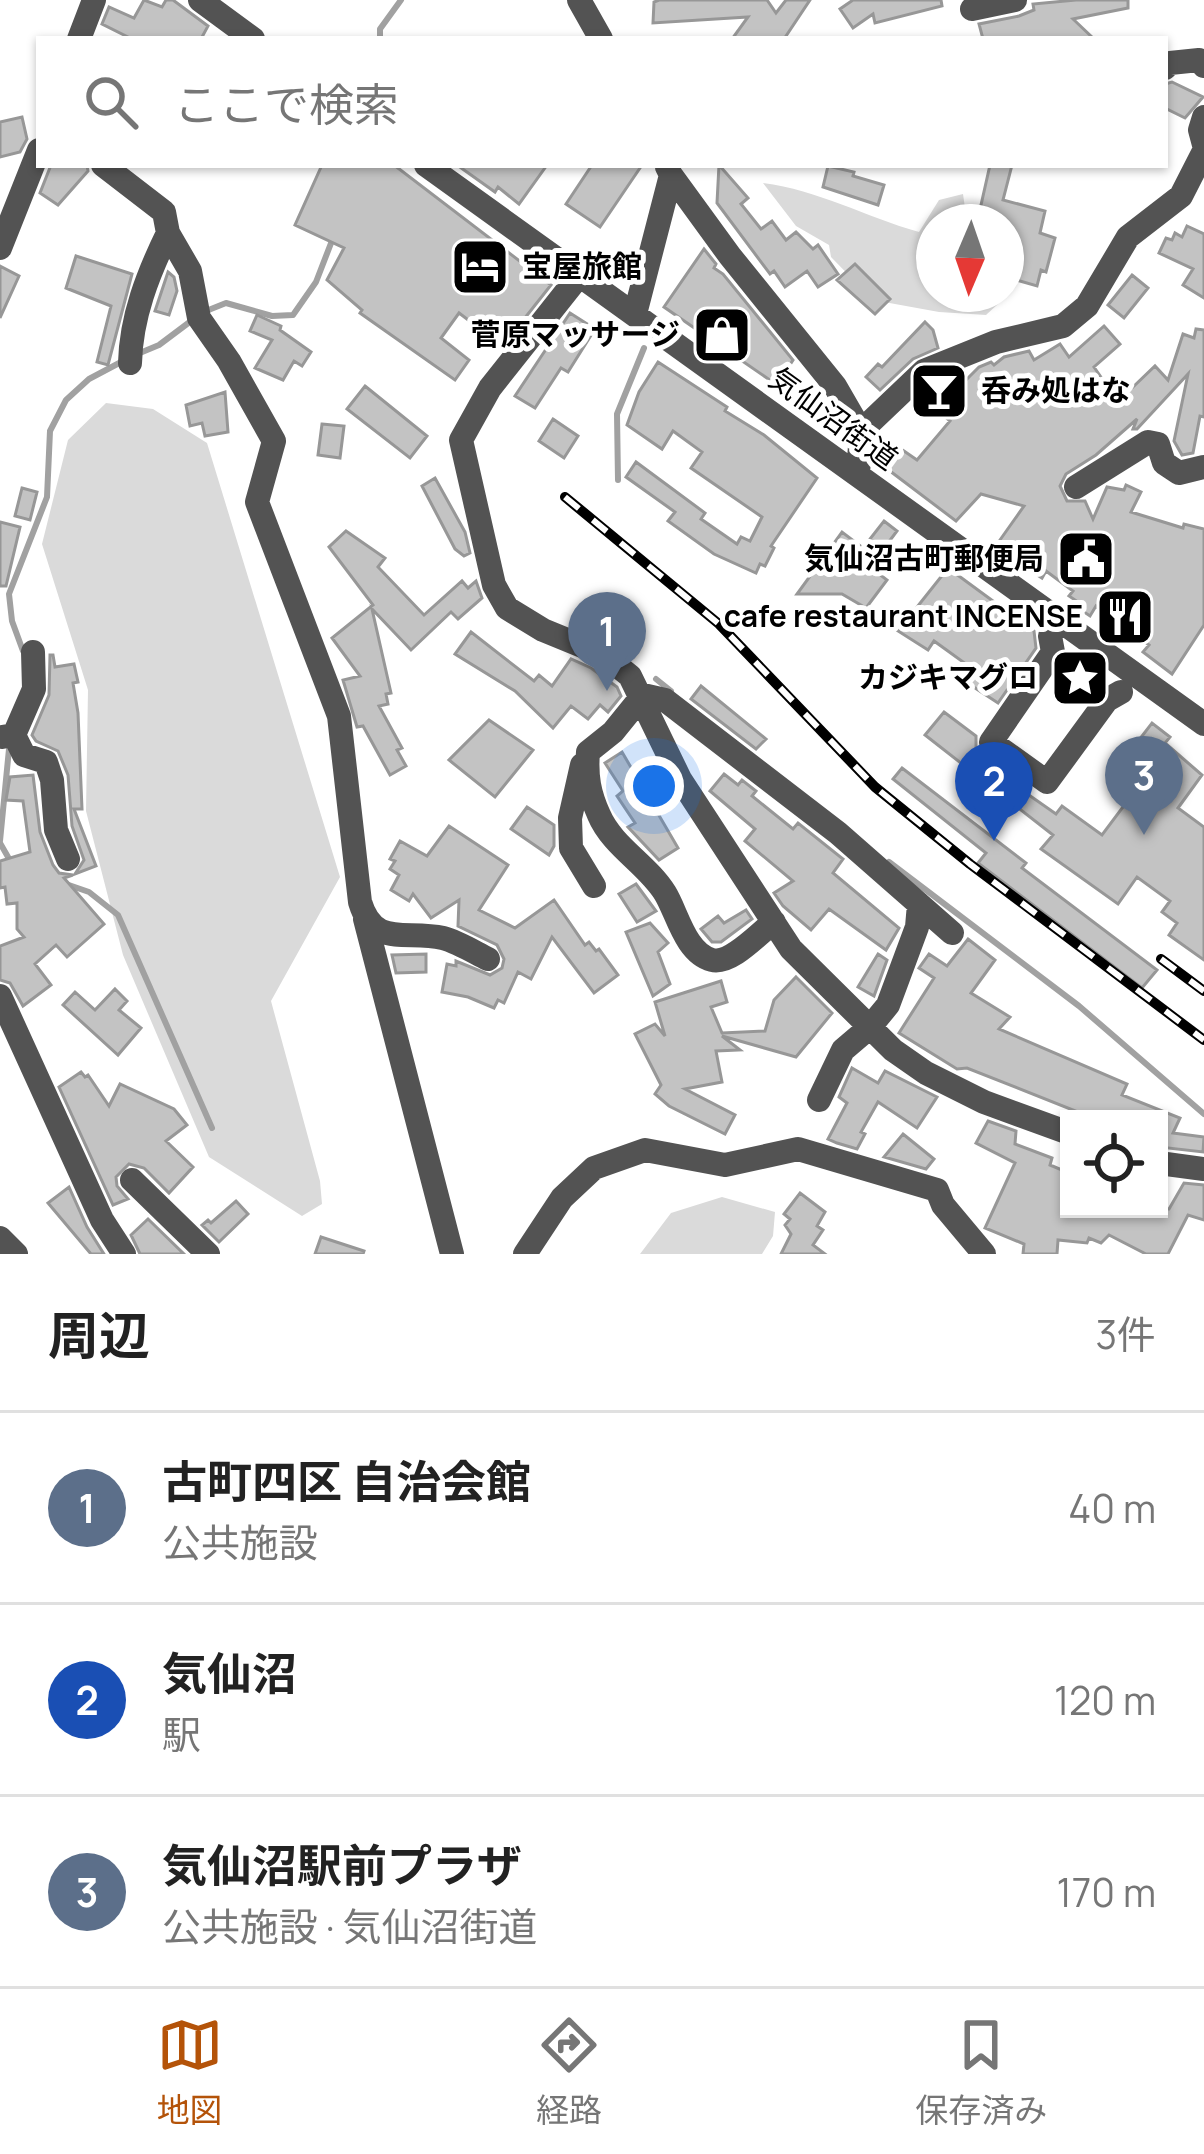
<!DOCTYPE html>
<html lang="ja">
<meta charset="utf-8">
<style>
:root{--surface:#fff;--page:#f2f2f2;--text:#222;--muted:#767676;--line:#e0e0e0;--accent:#b45309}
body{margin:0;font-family:Manrope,"Noto Sans JP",sans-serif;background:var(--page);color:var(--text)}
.controls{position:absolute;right:36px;bottom:36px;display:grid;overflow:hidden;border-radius:0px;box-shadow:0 3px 9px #0004}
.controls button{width:108px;height:108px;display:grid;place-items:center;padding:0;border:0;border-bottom:3px solid var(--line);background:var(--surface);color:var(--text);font:60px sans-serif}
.compass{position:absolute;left:916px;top:204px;width:108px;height:108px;border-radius:50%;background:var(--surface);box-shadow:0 3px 9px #0004;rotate:182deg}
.you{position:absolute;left:654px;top:786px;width:42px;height:42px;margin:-30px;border:9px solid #fff;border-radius:50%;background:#1a73e8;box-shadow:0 0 0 18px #1a73e833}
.badge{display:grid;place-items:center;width:78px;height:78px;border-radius:50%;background:var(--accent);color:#fff;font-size:39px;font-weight:700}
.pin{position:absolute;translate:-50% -99px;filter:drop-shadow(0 3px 6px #0008)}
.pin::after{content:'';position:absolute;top:63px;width:42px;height:36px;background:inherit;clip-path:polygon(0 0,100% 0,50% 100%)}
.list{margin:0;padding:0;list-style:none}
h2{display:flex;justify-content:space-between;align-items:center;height:156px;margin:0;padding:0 48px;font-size:51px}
h2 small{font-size:39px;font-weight:400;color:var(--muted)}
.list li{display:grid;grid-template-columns:78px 1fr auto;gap:36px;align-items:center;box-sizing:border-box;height:192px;padding:0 48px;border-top:3px solid var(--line)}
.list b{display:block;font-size:45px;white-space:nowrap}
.list p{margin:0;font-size:39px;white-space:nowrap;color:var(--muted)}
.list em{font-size:39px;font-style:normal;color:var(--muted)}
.icon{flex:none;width:66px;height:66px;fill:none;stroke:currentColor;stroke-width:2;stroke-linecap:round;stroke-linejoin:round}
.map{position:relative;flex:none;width:1204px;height:1254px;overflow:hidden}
.search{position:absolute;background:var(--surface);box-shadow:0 3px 9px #0004;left:36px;right:36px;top:36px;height:132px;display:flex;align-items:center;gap:30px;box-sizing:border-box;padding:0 42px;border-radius:0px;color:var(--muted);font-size:45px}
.sheet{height:732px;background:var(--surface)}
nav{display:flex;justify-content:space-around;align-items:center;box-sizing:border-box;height:168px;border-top:3px solid var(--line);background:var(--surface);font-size:33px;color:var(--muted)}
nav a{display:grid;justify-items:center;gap:6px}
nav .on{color:var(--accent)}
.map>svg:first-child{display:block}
</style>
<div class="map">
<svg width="1204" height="1254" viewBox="0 0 1204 1254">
<rect width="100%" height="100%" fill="#fff"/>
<path fill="#dadada" d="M763,183C818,190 866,217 919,232L939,200L963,194L967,222H934V294L1010,293L986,315L939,312L873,300L831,257L829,245L796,226Z
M106,403L153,409L207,443L340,877L271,1001L320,1181L322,1204L302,1216L209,1157L123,955L86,811L88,690L42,544L68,440Z
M722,1197L775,1212L773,1236L762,1254H640L671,1213Z"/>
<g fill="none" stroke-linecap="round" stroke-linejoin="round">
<path stroke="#a1a1a1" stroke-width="6" d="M380,39V29L401,0
M206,311L226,303L272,316L293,315L316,282L333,238
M135,355L159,345L195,318
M618,480L617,414L644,348
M23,651L12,621L9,594L47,497L50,431L66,400L89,379L123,361
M656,679L671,691
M0,841L9,749
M0,843L12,864
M889,862L1079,1006L1204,1114
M63,883L89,892L118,915L212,1128"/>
</g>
<path fill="#c3c3c3" stroke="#979797" stroke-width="3" d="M144,0L162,7L166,0H173L208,26L201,39H132L102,24L109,7L134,18Z
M659,0H767L776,13L786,0H810L784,39H732L748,17L653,23L654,2Z
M853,0H941L942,6L875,23L873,14L853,28L840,9Z
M1076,0H1128V8L1073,19L1094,39H983L979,24L1019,16L1034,10L1033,4Z
M1172,82L1203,97L1185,118L1165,108V84Z
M22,117L27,139L20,152L0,157V122Z
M51,165H87L88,171L58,205L40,193Z
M322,165H394L551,285L513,333L495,318L484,332L459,313L441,338L469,360L455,380L360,313L362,310L327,280L344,248L295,225Z
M457,165H547L519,204L498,187L495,192Z
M592,165H642L600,227L566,204Z
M719,165L748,198L741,204L761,229L772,221L786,240L796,232L813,249L818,245L838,274L818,287L807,271L785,287L774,271L770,274L717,203Z
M990,165H1012L1003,200L1045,211L1040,233L1055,238L1046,272L1041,270L1037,286L1006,277V221L979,214Z
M828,166L854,172L853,176L884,185L878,205L823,187Z
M1187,226L1204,234V298L1183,285L1193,269L1159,253L1166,238L1172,240L1175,233L1182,237Z
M704,249L716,264L714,268L723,274L793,360L777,385L664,307Z
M76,256L132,274L108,365L97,362L111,306L66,288Z
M855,264L890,299L875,314L837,280Z
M0,266L19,276L0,318Z
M168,272L174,277L177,291L169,315L155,311Z
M1132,275L1148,288L1124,318L1108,305Z
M570,313L595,329L568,372L561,368L535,408L515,396Z
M257,315L281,326L280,330L311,352L302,366L294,361L283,380L255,368L272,340L250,331Z
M925,322L933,330L938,348L913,359L880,390L866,377L878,364L882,367Z
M1104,326L1120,344L1094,367L1112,393L1126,380L1133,387L1155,366L1168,380L1183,334L1194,338L1196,329L1204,330V417L1200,416L1193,453L1182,455L1174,441L1188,374L1137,429H1133L1137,419L1096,455L1066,474L1060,486L1067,501H1085L1093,519L1107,487L1124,490L1126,485L1141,492L1131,512L1183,528L1184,524L1204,529V625L1172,674L1143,652L1149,645L1124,626L1096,606L1090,616L1075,606L1078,602L1069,596L1073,591L1046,571L1042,578L995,547L1024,506L981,494L956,521L886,468L877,441L881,435L917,460L950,421L928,402L934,396L928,390L933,385L949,379L959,387L979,367L991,362L994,365L1004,357L1029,351L1034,360L1060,344L1069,357Z
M658,362L727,407L725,411L764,435L817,478L771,546L774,548L765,566L760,564L756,573L714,554L668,521L675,512L626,477L636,462L705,513L701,519L737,544L741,537L750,541L762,517L691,468L702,452L673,431L662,449L627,425L639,392Z
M365,386L427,436L410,458L347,409Z
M225,392L228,432L205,436L202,423L190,426L186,405Z
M553,419L578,436L564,458L539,441Z
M322,424L344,426L340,458L318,455Z
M435,478L465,532L470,553L464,556L455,549L422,486Z
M22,488L37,492L30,520L15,516Z
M884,521L897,531L870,567L887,580L866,608L842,594H797L842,532L863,548Z
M0,522L20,527L6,586H0Z
M346,531L385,558L378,567L424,615L462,581L468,588L476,581L482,598L458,619L451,612L411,650L372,609L391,693L386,694L388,704L379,706L402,748L397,750L406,766L390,775L363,726L357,727L343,680L360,676L332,638L373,605L329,547Z
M948,568L1034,631L1036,648L998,703L969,684L977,672L934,641L928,650L898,631Z
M471,632L534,681L539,675L552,686L571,659L591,668L617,687L621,696L608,712L600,705L588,719L571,706L553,728L515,691L455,654Z
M50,655H53L55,667L74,664L78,682L73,683L78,713L82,809H74L96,866L75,874L84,860L72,826L68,775L58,751L36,741L32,735L49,695Z
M701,686L766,739L756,749L691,699Z
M944,712L976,736V748L981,755L1028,789L1026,793L1056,814L1062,806L1102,835L1144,779L1122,762L1152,723L1170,737L1165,743L1202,775L1178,808L1204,827V960L1169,935L1177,923L1162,912L1170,901L1137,877L1118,904L1041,849L1053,835L925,735Z
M489,720L533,750L495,797L449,760Z
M622,752L678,848L659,860L628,827L635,823L617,796L623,791L605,763Z
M902,768L1026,863L1022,868L1157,970L1142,988L978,863L986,853L893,779Z
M724,774L738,785L742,780L756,791L752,796L793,829L798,823L843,859L833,873L899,928L886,950L829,909L811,930L783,906L774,893L793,881L745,841L755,829L710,791Z
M33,775L40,832L53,865L59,873L73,875L64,878L104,924L67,957L56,945L35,964L51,985L23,1006L10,983L0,980V946L24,937L17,929V903L7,904L5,887L0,888V861L30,852L23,801L6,800L10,777Z
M527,807L554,825V846L549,855L511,829Z
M449,826L508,865L479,910L515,928L554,900L585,945L589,942L596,951L599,949L618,975L594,993L552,937L531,979L518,972L504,1003L498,1000L494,1008L468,997L442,992L447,964L456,966V961L490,975L502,968L504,959L497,945L458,926L459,900L431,918L413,894L409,901L391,890L399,875L390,869L395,861L390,859L400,841L427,856Z
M636,884L656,911L637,922L619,894Z
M746,910L752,919L721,942H712L701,929L718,916L724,923Z
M650,923L668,943L658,952L670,984L653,996L626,932Z
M968,939L995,960L971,993L1010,1017L999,1029L1127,1084L1122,1095L1180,1118L1173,1133L1204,1137L1203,1152L1159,1147V1119H1086L1088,1116L967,1068L957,1069L899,1033L934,978L919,968L929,954L947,966Z
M426,954V972L396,973L392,955Z
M878,954L887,960L874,996L858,987Z
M796,977L832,1013L796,1057L722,1036L740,1050L716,1051L722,1082L685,1089L735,1115L725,1134L669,1106L655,1094L661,1085L635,1034L655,1024L665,1036L655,1002L721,981L727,1002L711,1007L722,1033L765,1031L774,1000Z
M115,989L127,1001L119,1010L141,1028L118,1055L63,1005L75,992L95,1010Z
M852,1068L878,1083L885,1071L937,1097L917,1128L878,1102L861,1132L865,1134L857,1149L837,1143L828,1139L847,1103L839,1097Z
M81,1072L85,1077L88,1075L109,1106L120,1084L174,1109L187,1125L166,1141L193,1167L169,1193L144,1168L129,1164L116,1177L117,1186L128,1199L113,1205L59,1087Z
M988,1121L1016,1131L1015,1144L1052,1158L1050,1165L1067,1172L1063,1183L1069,1186V1209H1169L1184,1183L1204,1185V1220L1188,1215L1168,1254H1146L1109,1235L1101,1243L1089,1238L1087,1243L1058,1240L1057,1254H1023L1024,1244L985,1228L1015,1163L976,1143Z
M903,1134L934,1159L926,1169L884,1157Z
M69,1187L87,1227L104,1254H91L48,1203Z
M800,1193L825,1212L817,1226L823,1230L813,1245L825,1254H781L791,1234L785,1225L790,1219L784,1214Z
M236,1201L248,1214L219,1242L202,1225L208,1220L211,1223Z
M148,1219L184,1254H140L131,1235Z
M321,1237L364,1251L363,1254H315Z"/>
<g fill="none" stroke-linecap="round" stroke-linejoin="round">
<path stroke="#535353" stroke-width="24" d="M200,0L253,39
M579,0L601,39
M972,9L1015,0
M79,39L94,0
M1165,68L1170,63L1199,60L1204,66
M1204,117L1200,130L1204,145
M103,165L164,212L168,233L190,271L199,318L229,361L274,441L257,502L339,716L360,902C374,949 407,929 443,938C458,942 474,952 488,959
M426,165L1204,724
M671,175L730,256L835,386L861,431L858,474
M0,248L39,150
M578,277L490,388L461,440L494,585L507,608L543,630L604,655L630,676L680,779L791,949L893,1050L926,1073L984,1102L1069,1133
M635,314L671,175L667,167
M130,363C131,317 148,274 168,233
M861,431L924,371L996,342L1063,326L1087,306L1128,237L1181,196L1204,151
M1076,487L1148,442L1158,444L1164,463L1179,473L1204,467
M1050,636L1053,652L991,742L1047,782L1107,700L1121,692
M14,735L24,755L46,762L52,780L56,830L68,859
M2,737L14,735L34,689L33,652
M582,765L570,818L571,848L594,886
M365,919L452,1254
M774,922C759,933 731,965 712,960C685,953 677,912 665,893C648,865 612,846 599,815C589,793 586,776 588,752L613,732L643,695L665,700L838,833L952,933
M0,996L102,1220L124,1254
M819,1100L843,1050L870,1027L888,1005L917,927L919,904
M1159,1163L1204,1169
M132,1180L208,1254
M0,1238L16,1254
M525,1254L562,1198L594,1168L645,1150L725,1165L798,1149L937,1190L943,1205L984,1254"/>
<defs>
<path id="rail" d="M565,497L719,624L875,787L970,864L1204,1040
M1161,959L1204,991"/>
</defs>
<use href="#rail" stroke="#000" stroke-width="10"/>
<use href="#rail" stroke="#fff" stroke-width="6" stroke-dasharray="18" stroke-linecap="butt"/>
</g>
<defs>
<symbol id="hotel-square" viewBox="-11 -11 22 22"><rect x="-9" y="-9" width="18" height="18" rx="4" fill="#000" stroke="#fff"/><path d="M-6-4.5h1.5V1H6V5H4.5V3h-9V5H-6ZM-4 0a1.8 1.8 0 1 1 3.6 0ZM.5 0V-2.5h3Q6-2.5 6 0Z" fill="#fff"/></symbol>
<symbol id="shop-square" viewBox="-11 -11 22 22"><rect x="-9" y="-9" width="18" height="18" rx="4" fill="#000" stroke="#fff"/><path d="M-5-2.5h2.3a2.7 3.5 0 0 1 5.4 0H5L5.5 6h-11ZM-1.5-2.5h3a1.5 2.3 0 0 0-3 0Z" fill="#fff"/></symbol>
<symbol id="bar-square" viewBox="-11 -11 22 22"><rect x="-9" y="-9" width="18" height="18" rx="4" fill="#000" stroke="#fff"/><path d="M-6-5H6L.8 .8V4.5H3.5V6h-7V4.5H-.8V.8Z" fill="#fff"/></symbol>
<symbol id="civic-square" viewBox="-11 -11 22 22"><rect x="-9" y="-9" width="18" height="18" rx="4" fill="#000" stroke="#fff"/><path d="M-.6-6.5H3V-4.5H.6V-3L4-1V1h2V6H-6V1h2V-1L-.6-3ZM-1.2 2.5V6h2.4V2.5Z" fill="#fff"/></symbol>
<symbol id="restaurant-square" viewBox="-11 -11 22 22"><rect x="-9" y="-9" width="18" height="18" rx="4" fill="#000" stroke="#fff"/><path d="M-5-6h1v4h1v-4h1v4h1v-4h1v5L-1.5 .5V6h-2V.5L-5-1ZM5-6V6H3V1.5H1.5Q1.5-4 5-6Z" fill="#fff"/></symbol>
<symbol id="sight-square" viewBox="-11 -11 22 22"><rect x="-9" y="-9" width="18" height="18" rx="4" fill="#000" stroke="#fff"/><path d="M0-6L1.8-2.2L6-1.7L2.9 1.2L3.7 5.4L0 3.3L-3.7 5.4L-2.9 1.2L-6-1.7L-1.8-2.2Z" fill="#fff"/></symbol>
</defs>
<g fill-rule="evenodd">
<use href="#hotel-square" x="447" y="234" width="66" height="66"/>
<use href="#shop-square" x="689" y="302" width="66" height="66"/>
<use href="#bar-square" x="906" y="358" width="66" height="66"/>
<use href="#civic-square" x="1053" y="526" width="66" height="66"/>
<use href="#restaurant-square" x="1092" y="584" width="66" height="66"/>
<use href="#sight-square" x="1047" y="645" width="66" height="66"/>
</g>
<g text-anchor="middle" stroke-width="10" stroke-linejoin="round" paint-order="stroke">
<g font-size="30" font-weight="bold" fill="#000" stroke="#fff" text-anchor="end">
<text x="522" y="277" text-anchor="start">宝屋旅館</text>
<text x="680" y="345">菅原マッサージ</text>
<text x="981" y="401" text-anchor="start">呑み処はな</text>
<text x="1044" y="569">気仙沼古町郵便局</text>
<text x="1083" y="627">cafe restaurant INCENSE</text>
<text x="1038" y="688">カジキマグロ</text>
</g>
<g font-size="30" fill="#000" stroke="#fff">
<text transform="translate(833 419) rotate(36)" y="10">気仙沼街道</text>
</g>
</g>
</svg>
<div class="controls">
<button><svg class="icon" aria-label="locate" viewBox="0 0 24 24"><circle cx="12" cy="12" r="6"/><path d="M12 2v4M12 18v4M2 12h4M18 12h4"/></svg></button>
</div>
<svg class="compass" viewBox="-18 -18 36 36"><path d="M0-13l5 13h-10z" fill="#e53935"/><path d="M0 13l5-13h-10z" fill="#767676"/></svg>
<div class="you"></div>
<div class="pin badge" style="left:607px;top:691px;background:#5c6f8a">1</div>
<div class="pin badge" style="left:994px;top:841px;background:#1a4fb4">2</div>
<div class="pin badge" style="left:1144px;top:835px;background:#5c6f8a">3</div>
<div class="search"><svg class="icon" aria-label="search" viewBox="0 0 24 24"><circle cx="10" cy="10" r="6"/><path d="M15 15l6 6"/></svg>ここで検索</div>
</div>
<section class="sheet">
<h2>周辺<small>3件</small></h2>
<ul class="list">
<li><span class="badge" style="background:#5c6f8a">1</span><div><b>古町四区 自治会館</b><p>公共施設</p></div><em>40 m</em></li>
<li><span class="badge" style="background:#1a4fb4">2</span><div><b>気仙沼</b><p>駅</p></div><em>120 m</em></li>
<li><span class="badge" style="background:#5c6f8a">3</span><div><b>気仙沼駅前プラザ</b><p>公共施設 · 気仙沼街道</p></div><em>170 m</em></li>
</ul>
</section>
<nav>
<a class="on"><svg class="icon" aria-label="map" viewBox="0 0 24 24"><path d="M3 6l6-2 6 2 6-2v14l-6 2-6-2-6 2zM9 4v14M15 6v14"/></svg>地図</a>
<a><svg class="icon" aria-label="directions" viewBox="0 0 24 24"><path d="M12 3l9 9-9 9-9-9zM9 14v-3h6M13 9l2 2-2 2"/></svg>経路</a>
<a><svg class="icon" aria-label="saved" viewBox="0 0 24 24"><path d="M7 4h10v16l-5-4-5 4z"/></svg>保存済み</a>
</nav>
